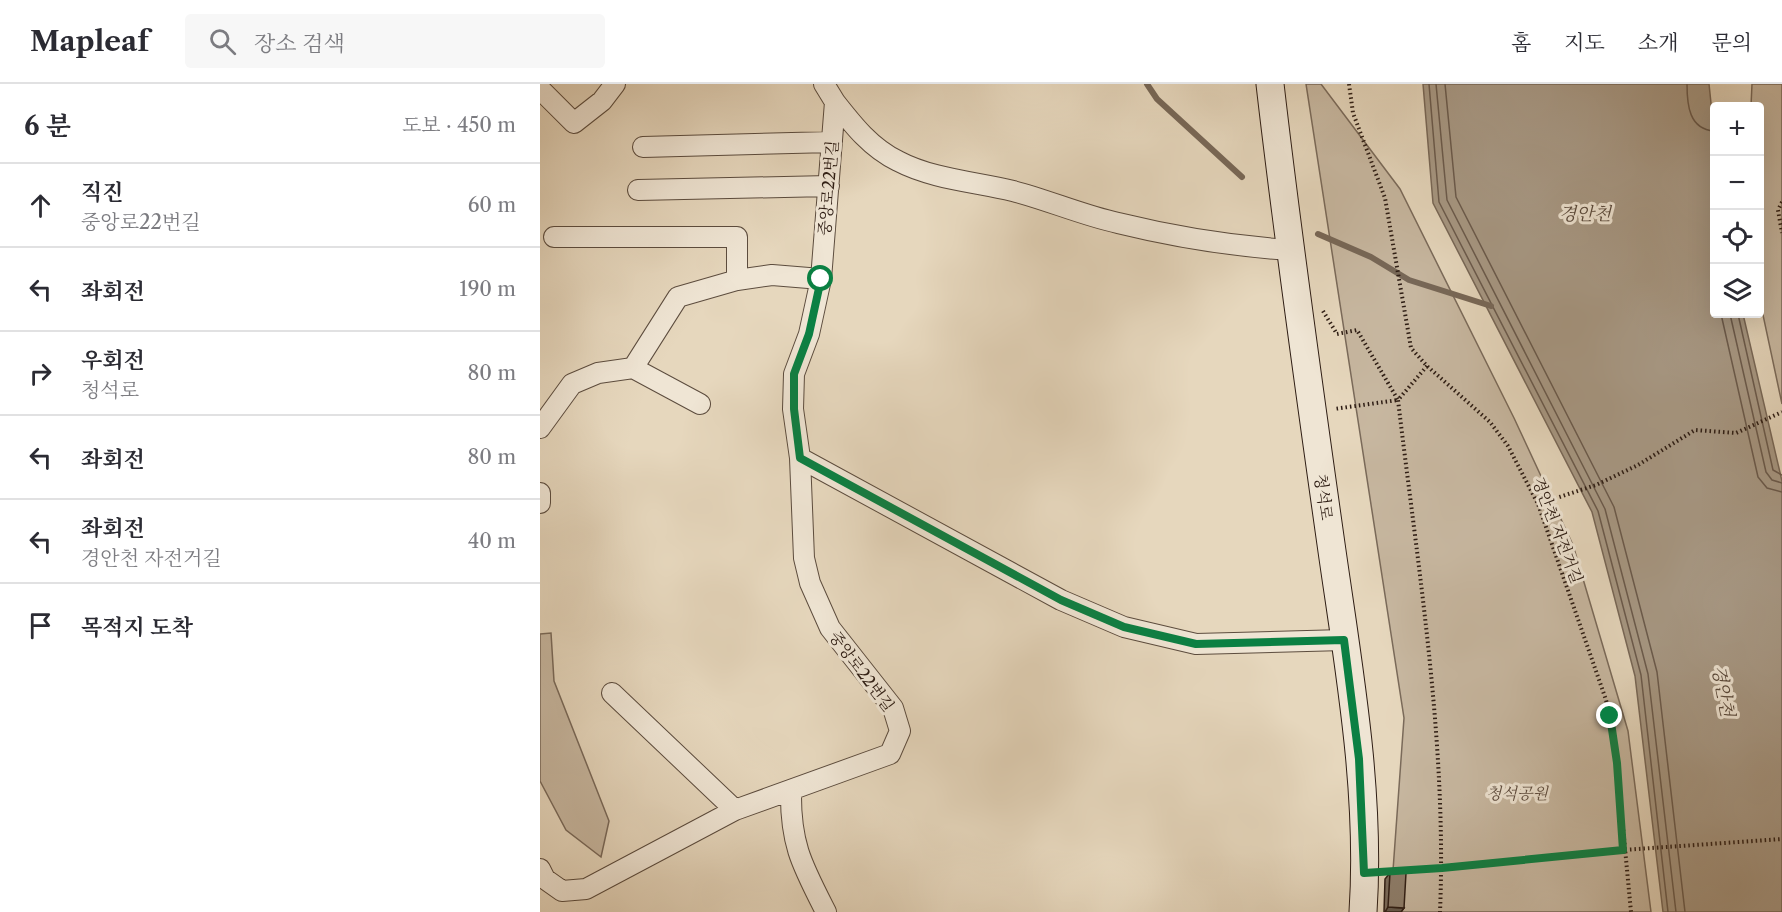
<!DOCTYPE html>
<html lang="ko">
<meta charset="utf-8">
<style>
:root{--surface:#fff;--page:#f7f7f7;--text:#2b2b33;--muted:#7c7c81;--line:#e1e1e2}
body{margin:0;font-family:"Libre Caslon Text","Noto Serif KR",serif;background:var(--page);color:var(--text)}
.controls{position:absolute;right:18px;top:18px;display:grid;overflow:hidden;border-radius:6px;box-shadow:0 6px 24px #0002}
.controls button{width:54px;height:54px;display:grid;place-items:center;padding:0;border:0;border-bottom:2px solid var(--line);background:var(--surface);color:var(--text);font:30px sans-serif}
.stop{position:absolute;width:18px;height:18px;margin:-14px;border:4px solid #0b8043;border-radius:50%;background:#fff}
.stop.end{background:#0b8043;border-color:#fff;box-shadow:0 2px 6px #0008}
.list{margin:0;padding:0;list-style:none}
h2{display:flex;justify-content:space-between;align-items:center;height:78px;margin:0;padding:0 24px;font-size:26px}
h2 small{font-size:20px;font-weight:400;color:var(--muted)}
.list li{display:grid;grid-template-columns:39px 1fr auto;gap:18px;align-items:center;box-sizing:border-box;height:84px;padding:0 24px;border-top:2px solid var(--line)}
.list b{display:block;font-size:22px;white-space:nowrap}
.list p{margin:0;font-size:20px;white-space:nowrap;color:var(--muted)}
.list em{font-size:20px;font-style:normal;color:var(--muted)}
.icon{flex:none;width:33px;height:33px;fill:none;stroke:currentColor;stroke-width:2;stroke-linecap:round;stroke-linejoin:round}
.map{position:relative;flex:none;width:1242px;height:828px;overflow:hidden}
header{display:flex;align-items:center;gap:36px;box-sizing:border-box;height:84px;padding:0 30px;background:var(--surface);border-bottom:2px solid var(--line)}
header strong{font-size:28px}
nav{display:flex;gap:33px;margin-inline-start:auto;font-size:21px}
.search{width:420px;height:54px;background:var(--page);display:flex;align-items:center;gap:15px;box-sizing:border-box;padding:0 21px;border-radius:6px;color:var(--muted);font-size:22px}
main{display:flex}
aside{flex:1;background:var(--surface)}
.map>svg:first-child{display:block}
</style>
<header>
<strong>Mapleaf</strong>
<div class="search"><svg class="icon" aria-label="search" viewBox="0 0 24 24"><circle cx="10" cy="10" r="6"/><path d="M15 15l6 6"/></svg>장소 검색</div>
<nav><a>홈</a><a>지도</a><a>소개</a><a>문의</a></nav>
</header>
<main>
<aside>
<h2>6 분<small>도보 · 450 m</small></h2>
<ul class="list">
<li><svg class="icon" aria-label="ahead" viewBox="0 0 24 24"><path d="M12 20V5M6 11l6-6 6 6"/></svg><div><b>직진</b><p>중앙로22번길</p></div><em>60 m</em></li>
<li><svg class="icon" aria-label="left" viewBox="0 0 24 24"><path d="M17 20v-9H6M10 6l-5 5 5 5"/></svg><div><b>좌회전</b></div><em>190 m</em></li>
<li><svg class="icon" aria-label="right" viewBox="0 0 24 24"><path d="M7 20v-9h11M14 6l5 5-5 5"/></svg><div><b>우회전</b><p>청석로</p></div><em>80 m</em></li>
<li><svg class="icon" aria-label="left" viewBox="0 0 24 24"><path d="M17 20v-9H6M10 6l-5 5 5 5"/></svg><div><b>좌회전</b></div><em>80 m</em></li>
<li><svg class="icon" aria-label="left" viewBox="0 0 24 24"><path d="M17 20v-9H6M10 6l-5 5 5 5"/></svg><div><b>좌회전</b><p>경안천 자전거길</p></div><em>40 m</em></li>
<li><svg class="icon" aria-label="arrive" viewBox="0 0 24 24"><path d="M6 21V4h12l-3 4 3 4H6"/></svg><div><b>목적지 도착</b></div></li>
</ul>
</aside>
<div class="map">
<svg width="1242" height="828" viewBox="0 0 1242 828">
<rect width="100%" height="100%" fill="#e6d7bd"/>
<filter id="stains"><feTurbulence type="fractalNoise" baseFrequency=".00333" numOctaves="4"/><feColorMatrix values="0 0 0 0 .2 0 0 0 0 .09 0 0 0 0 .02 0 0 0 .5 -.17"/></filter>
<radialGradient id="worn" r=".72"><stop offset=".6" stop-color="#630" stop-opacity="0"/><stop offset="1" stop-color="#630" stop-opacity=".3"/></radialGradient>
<path fill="#c7b7a0" stroke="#7a6a5a" stroke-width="1.5" d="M766,0H781L860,105L974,334L1033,461L1088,647L1111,828H850L864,634Z
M1212,0H1242V320L1220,217V22H1211Z
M11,549L14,597L69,737L61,773L26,746L0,697V550Z"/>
<path fill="#a79884" stroke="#776757" stroke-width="1.5" d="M883,0H1169L1174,48V230H1203L1242,397V828H1123L1095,592L1052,428L893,119Z"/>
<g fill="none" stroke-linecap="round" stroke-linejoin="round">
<path stroke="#6a5a4c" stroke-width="1.5" d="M889,0L899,118L1058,427L1101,591L1128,828
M896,0L907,116L1065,425L1108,590L1136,828
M905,0L916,113L1074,423L1117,588L1145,828
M1147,0C1147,21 1149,45 1174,47
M1181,230L1218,393L1227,404L1242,408
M1190,230L1226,388L1232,396L1242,399
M1198,230L1233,386L1242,391"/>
<path stroke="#776757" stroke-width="6" d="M607,0L617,15L702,93
M778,150L831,173L869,196L951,222"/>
<defs>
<path id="street" d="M0,5L34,39L62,17L75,0
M295,18C313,41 331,64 358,77C392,95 436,98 473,107C508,116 542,131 578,139C635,153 691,162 750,166
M103,63L292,58
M98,106L289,102
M14,153H197V196
M93,284L138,213L197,196L232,191L281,195
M0,344L32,300L58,289L93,284L160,320
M260,374L521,516L584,543L656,560L804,556
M0,409V419
M72,609L195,726
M251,706C250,760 262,781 286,828
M0,785L5,795L22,807L46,805L195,726L350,670L360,647L353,624L290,544L270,499L264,474L260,374L253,325L254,290L269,250L281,195L295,18L284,0"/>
<path id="secondary" d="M730,0C748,156 770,312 792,467C809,586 831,708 823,828"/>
</defs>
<use href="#street" stroke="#5c4c3e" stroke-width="22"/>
<use href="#secondary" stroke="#2e1d14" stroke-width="29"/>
<path stroke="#2e1d14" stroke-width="4" stroke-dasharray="1.5 3" stroke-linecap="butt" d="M809,0L813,29L845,114L871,264L887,282L950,338L968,362L998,420L1066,616L1074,648L1091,828
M1242,118L1238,126L1242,149
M783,227L797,250L817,246L858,316L794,325
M887,282L858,316C878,485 907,657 900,828
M998,420L1056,401L1098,381L1155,346L1196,349L1242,328
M848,788L1083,766L1242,755"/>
<use href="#street" stroke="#efe5d4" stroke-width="20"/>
<use href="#secondary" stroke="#efe5d4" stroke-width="27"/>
</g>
<path fill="#7a6c5d" stroke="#2e1d14" stroke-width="1.5" d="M850,789L864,824L861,828H844L845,795Z"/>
<path fill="#63584c" stroke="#2e1d14" stroke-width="1.5" d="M848,823L864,824L861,828H845Z"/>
<path fill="#8e7e6c" stroke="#2e1d14" stroke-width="1.5" d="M850,789H866L864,824L848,823Z"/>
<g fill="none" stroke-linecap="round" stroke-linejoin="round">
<path stroke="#0b8043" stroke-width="8" d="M281,195L269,250L254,290V325L260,374L521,516L584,543L656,560L804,556L819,675L824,789L902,784L1083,766L1077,679L1070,632"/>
</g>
<g text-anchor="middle" stroke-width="6" stroke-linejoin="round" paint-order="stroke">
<g font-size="16" fill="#2e1d14" stroke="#efe5d4">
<text transform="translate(288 104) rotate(-85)" y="6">중앙로22번길</text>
<text transform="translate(784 413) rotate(82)" y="6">청석로</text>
<text transform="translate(1018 446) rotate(69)" y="6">경안천 자전거길</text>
<text transform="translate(322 587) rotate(53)" y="6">중앙로22번길</text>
</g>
<g font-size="16" font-style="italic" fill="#5c4b3e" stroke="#efe5d4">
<text x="977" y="715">청석공원</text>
</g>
<g font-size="18" font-style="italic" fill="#58483b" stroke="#efe5d4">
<text x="1045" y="136">경안천</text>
<text transform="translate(1183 607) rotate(79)" y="6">경안천</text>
</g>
</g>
<rect width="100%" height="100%" filter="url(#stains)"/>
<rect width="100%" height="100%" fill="url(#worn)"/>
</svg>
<div class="controls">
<button>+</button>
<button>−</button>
<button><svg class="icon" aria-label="locate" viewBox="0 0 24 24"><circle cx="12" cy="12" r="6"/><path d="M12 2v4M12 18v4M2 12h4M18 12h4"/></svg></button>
<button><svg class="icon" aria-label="layers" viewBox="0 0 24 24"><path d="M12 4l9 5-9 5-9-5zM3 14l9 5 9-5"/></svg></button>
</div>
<div class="stop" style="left:281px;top:195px"></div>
<div class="stop end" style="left:1070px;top:632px"></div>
</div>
</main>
